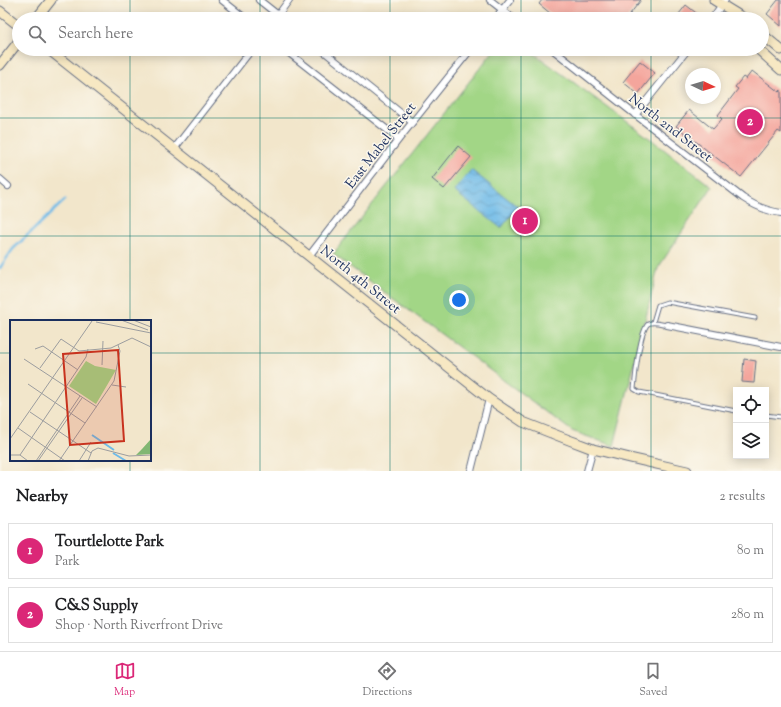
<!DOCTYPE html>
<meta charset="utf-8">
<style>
:root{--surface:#fff;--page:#f6f6f6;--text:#202124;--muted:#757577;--line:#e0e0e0;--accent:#db2777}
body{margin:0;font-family:"Sorts Mill Goudy",serif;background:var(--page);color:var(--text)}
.controls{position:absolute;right:12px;bottom:12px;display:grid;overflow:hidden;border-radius:0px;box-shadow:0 2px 10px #0003}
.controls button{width:36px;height:36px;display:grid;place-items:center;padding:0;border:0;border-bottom:1px solid var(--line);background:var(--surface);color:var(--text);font:20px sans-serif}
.compass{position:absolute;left:685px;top:68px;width:36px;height:36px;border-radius:50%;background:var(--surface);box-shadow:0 2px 10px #0003;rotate:94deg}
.you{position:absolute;left:459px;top:300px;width:14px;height:14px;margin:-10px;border:3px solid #fff;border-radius:50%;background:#1a73e8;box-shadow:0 0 0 6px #1a73e833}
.badge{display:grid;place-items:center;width:26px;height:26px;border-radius:50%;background:var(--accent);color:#fff;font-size:13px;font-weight:700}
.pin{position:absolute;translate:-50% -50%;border:2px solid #fff;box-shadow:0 1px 4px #0006}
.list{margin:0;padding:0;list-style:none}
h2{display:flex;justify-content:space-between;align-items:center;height:52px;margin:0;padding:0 16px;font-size:17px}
h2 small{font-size:13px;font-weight:400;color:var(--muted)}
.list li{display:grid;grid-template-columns:26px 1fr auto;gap:12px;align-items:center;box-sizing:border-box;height:56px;margin:0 8px 8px;padding:0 8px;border:1px solid var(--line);border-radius:0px}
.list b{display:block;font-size:15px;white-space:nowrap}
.list p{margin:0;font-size:13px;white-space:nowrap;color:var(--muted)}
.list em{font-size:13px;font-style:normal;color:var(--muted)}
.icon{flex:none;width:22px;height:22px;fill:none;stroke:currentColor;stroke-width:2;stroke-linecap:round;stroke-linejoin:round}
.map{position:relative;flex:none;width:781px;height:471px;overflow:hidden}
.search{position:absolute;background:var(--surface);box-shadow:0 2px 10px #0003;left:12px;right:12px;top:12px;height:44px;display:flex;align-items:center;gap:10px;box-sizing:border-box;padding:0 14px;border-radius:22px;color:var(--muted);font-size:15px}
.sheet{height:180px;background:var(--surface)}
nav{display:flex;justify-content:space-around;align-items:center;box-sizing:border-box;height:56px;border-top:1px solid var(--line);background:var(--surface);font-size:11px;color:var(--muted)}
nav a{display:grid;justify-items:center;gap:2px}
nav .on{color:var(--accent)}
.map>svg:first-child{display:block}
</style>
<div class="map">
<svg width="781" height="471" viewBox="0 0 781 471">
<defs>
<pattern id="water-waves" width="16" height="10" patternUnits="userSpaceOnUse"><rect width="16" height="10" fill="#6fbbe8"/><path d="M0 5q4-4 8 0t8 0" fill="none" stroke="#5a98bf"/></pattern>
</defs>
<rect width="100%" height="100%" fill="#fbf7ec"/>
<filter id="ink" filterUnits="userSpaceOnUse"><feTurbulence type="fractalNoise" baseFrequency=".025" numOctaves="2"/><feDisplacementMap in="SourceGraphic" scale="8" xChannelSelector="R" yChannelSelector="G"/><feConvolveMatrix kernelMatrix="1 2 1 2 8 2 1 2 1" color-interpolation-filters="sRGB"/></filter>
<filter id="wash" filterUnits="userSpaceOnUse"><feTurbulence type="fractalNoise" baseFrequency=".012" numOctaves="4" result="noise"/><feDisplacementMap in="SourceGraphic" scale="16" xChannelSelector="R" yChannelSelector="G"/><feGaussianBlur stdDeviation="0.9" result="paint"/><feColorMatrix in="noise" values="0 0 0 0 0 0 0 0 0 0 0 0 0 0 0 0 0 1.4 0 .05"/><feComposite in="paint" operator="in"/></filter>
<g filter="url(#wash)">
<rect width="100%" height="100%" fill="#f2e6cb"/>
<path fill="#a2d686" stroke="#5e8272" d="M495,49H528L652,140L712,187L658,268L614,446L572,431L333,254Z"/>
<path fill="url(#water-waves)" stroke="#4575a3" d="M471,170L518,207L501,228L454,191Z"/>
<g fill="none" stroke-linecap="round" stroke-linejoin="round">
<path stroke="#6fbbe8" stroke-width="2.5" d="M0,268L13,249L65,200"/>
</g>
<g id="blocks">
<path fill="#f4a59c" d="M542,0H641L626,19H557L539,4Z
M778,0H781V26L767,14Z
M686,5L700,16L698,19H675Z
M640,61L655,73L638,94L623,82Z
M752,71L779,92L781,90V133L778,131L741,177L676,126L689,110L713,129L722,119L718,115L738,89L735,87L743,77L746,79Z
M458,146L471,157L444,189L432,179Z
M744,359L756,361L754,383L742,382Z"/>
</g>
</g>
<g filter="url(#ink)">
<use href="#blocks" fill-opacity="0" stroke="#666f84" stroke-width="1"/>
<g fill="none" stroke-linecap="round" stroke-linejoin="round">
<defs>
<path id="lane" d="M653,322L658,305L667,302L755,318
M667,325C661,324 653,321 648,324C640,331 635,377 634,389L639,392L650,394L736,411
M766,415L781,417"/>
<path id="street" d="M222,0L246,19
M259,0L283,19
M490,0L514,19
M275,19L289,0
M495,19L510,0
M712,19L725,0
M284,49L399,139
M321,49L412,122
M552,49L628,109L743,198C755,206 766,211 781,213
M635,115L688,49
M174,149L252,49
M0,179L8,186
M309,256L399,139L471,49
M667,325L781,347
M471,471L489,399
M587,471L593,449"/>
<path id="secondary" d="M714,0L745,19
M0,11L19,26
M36,19L51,0
M762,34L781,50
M48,49L489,399L523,422L569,440L593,449L630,458L687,471
M758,49L781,70
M0,65L19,41"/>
</defs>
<use href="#lane" stroke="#666f84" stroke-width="5"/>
<use href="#street" stroke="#666f84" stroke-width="8"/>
<use href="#secondary" stroke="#666f84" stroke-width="11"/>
<use href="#lane" stroke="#fff" stroke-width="3"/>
<use href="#street" stroke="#fff" stroke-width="6"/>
<use href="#secondary" stroke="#f7e8c3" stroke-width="9"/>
</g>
</g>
<path fill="none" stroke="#0f766e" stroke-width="1" stroke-opacity="0.55" d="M130,0V19M260,0V19M390,0V19M521,0V19M651,0V19M130,49V321M260,49V471M390,49V471M521,49V471M651,49V471M0,118H781M0,236H781M0,353H11M150,353H781M130,460V471"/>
<g text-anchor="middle" stroke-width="3" stroke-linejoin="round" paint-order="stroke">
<g font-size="14" fill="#1b2f5e" stroke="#fbf7ec">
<text transform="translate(671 127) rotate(38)" y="5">North 2nd Street</text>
<text transform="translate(380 145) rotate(-52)" y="5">East Mabel Street</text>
<text transform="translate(361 279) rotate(39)" y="5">North 4th Street</text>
</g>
</g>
<g transform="translate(10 320)">
<rect width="141" height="141" fill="#f2e6cb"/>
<path d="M141,119V134L126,135L132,129Z" fill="#81b773"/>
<path d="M76,41L85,46L106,50L86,84L59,66Z" fill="#a2d686"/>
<path fill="none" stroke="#6fbbe8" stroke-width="2" d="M82,115L104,130M103,133L116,141"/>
<path fill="none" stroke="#9c9d9f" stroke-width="1" d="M111,0L138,10M123,0L141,7M86,2L141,13M25,29L33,26L68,50M14,39L87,87M92,45L93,21M30,48L51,19L69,31L101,28L122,18L141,27M18,64L75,103M102,65L116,67M20,92L81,133M8,108L55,141M0,119L82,1M0,135H10L18,141M10,135L76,37L78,29M26,141L70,76M28,141L72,78M49,141L104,61L110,31L108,25M69,141L81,122M78,141L82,131L88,128L119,136L141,135"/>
<path fill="#c8321e" fill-opacity="0.15" stroke="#c8321e" stroke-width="2" d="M108,30L114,121L60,125L53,34Z"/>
<rect width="141" height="141" fill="none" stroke="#1b2f5e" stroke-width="2"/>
</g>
</svg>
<div class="controls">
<button><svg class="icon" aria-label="locate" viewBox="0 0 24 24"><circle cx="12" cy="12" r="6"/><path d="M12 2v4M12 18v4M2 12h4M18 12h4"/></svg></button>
<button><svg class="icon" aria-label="layers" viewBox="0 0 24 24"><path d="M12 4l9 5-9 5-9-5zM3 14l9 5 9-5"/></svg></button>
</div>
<svg class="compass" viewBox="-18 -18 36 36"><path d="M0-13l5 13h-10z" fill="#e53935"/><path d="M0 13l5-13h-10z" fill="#757577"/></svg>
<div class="you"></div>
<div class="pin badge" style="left:525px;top:221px">1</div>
<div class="pin badge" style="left:750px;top:122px">2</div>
<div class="search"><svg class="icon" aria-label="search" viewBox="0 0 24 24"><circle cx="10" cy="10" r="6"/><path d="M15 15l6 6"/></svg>Search here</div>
</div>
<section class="sheet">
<h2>Nearby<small>2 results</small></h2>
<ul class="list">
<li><span class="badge">1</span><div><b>Tourtlelotte Park</b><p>Park</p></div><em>80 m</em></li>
<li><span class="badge">2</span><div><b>C&amp;S Supply</b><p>Shop · North Riverfront Drive</p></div><em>280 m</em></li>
</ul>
</section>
<nav>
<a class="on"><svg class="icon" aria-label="map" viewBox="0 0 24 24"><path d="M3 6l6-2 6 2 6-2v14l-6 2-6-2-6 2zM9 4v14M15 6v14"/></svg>Map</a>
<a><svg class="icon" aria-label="directions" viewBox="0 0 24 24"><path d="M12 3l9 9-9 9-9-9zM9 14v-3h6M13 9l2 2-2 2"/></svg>Directions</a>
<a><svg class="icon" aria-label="saved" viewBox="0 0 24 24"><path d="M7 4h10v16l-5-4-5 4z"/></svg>Saved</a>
</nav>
